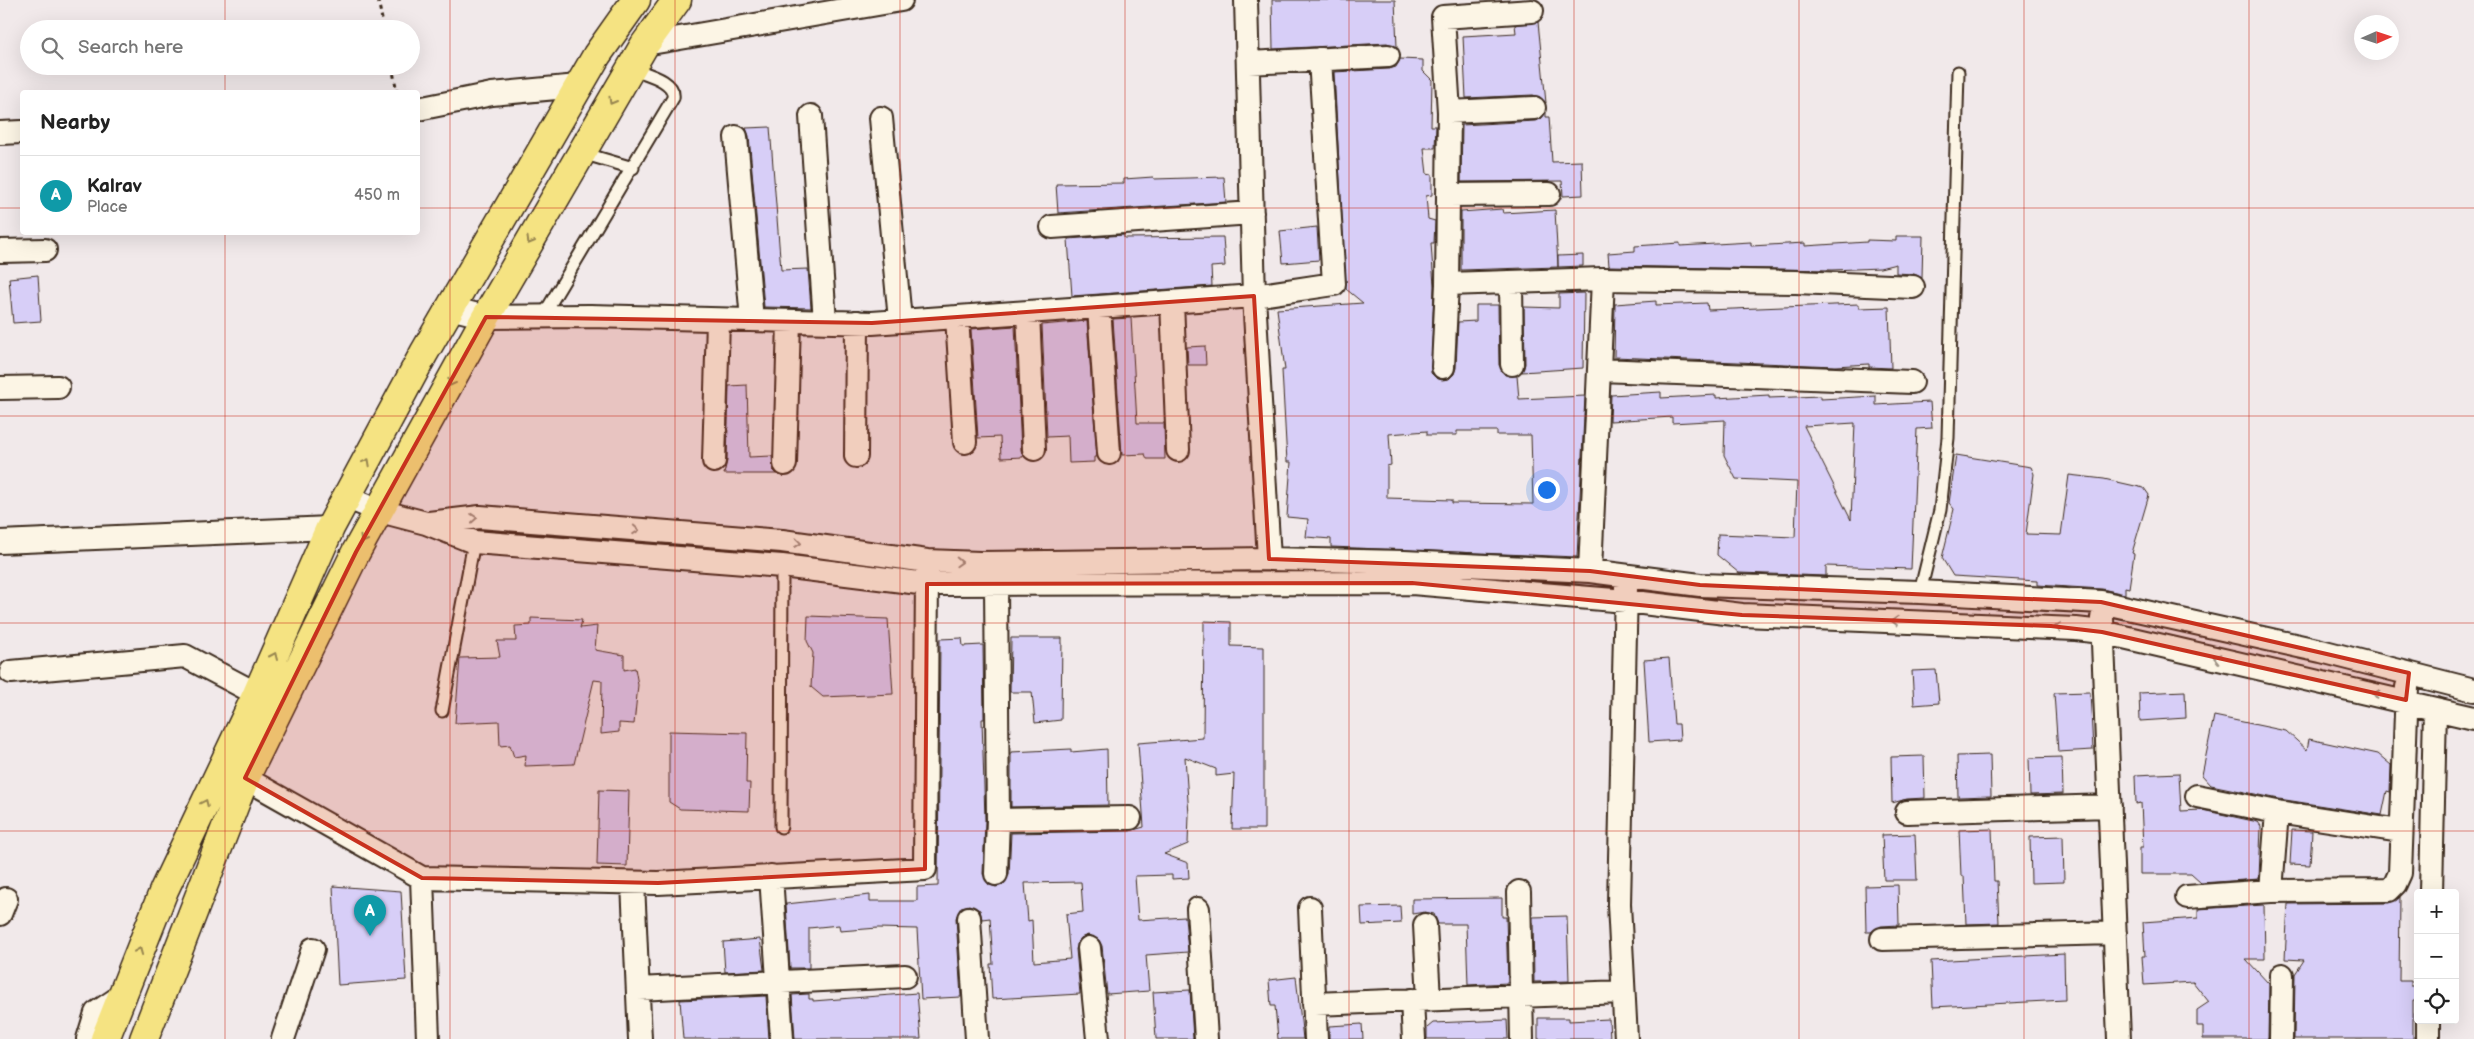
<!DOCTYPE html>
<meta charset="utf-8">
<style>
:root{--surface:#fff;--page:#f6f6f6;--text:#222;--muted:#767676;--line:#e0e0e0;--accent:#0b8043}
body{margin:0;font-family:"Balsamiq Sans",sans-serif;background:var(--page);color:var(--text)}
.controls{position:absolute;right:15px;bottom:15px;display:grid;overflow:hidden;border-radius:5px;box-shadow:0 5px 20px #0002}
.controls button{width:45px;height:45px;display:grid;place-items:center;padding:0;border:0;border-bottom:1px solid var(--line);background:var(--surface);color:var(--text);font:25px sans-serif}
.compass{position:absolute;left:2354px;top:15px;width:45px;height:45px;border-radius:50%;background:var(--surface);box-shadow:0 5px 20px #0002;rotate:87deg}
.you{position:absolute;left:1546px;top:489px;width:18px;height:18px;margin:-12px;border:4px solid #fff;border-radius:50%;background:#1a73e8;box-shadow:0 0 0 8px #1a73e833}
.badge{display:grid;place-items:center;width:32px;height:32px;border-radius:50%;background:var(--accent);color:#fff;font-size:16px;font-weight:700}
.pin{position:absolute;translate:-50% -41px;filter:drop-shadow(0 1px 2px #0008)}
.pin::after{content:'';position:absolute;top:26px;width:18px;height:15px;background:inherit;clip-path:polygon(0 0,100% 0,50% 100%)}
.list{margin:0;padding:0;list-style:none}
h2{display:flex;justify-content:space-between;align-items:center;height:65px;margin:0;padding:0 20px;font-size:21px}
h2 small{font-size:16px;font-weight:400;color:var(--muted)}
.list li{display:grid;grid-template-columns:32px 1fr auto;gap:15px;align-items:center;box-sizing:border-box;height:80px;padding:0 20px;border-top:1px solid var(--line)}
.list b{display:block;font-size:19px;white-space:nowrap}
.list p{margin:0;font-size:16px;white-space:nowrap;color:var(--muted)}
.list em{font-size:16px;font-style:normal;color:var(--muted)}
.icon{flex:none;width:28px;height:28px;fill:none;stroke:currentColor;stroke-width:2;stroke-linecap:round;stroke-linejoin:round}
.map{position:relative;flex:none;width:2474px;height:1039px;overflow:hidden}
.search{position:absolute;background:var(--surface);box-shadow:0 5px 20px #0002;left:20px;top:20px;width:400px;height:55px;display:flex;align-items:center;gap:12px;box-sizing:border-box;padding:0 18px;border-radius:28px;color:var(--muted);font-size:19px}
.panel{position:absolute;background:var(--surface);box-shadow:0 5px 20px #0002;left:20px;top:90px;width:400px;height:145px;border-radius:5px}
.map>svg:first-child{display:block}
</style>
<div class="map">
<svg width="2474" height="1039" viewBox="0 0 2474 1039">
<rect width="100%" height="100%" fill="#f1e9ea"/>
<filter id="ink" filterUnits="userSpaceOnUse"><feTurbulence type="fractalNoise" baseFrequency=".02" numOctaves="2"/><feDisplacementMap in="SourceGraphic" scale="10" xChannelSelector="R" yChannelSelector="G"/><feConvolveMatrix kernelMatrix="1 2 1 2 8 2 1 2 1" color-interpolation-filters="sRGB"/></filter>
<g filter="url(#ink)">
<path fill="#d7cef7" stroke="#3b2a1e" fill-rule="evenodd" d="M1272,0H1395L1397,47L1387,43L1273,49Z
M1538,22L1546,103L1540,97L1533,95L1466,98L1463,36L1516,33L1515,25Z
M1400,59L1423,60V71L1432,80L1431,126H1436L1435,148H1424L1427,174L1432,175V195L1426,196L1428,219L1435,221L1434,243H1431L1434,286L1431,373L1436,378L1442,380L1449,379L1454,374L1456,368L1458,322L1476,321V305H1498L1499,365L1505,375L1517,376L1519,399L1585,396L1577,557L1331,547V539L1306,537L1308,519L1287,517L1291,462H1287L1282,370H1285L1277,309L1363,303L1346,289L1334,72L1389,69L1396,67ZM1427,431V435H1457V431H1497V435H1531L1533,504L1452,503V500L1387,498V466L1391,465L1389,434Z
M1546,112V117H1549L1552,162L1582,161L1583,195L1563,196L1562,181L1461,182L1462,125L1535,121L1541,119Z
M770,127L781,270L808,269L811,308L764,307L749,136L746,128Z
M1153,177L1154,179L1224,177L1226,202L1058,213L1056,184L1124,183V179Z
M1502,209L1503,213L1555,210L1558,267L1461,270V212Z
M1317,227L1319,260L1283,263L1280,231Z
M1124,235V238L1223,237L1225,266L1211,267L1212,286L1072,296L1068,239Z
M1896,236H1923L1922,278L1914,274L1896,273V264L1880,268L1832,270L1609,266L1608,253L1635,251V246L1680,243V246L1751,242V246L1805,243V246L1867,242V240L1896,241Z
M1583,255V266L1558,267V256Z
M38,275L41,321L13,323L9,278Z
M1584,293L1583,368L1522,372L1525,364L1524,307L1559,308V294Z
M1656,301V305L1707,303L1708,310L1859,304V308L1889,307L1891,368L1869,367V364L1835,366L1614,357L1615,304Z
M1131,318L1137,423H1164L1165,459H1147L1145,454L1122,455L1113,319Z
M1087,321L1097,457H1094V462L1069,463L1068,436L1047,437L1042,325Z
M1015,326L1021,450L1023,457L1001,458L1000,437L978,438L971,329Z
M1205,346L1206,365H1188L1187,347Z
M747,385L749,457L772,456L773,470L777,474H724L727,461L729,386Z
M1661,392V398L1716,395V398L1769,395V398L1821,396V399L1876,396V405L1930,402L1932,428L1917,429L1911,569L1826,566V576L1739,573L1717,555L1718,534L1795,537L1797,482L1736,479L1724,455L1725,420L1672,423V417L1610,421L1611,395ZM1855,423L1851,520L1804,426Z
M1956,455L2031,467L2034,474L2026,534L2061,535L2069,475L2104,479L2144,488L2149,495L2132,553L2134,554L2129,588L2125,587V594L2102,589L2037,585V581L1953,576L1942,558L1954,509L1949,503Z
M808,616L888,619L893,694L823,697L811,687L813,653L807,641Z
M531,618L582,620L580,628L597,626L595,650L624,655V670L635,668L638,685L634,724L619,723V732L601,734L602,681L594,680L574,764L525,766L526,755L514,757L510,745L500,746L499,721L455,723L460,658L500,657L497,641H516L515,626L531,625Z
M1204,621L1231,622V646L1264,647V829H1232L1234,774L1216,776V769L1185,757L1189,815L1188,844L1164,854L1188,863L1189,878L1172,879V875L1135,876L1138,920L1185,917L1188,952L1146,955L1149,991L1107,994L1102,946L1099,940L1088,935L1081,938L1076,949L1080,994L992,999L990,964H993L990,918L982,919L980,910L969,905L961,907L956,918L961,997L921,999L917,929L878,928L840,931L839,925L809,928V968H790L786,904L870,895V901H917V887L938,886L940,639L962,638L963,646L983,645L984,719H982L985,820L983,874L989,885L996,887L1003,885L1009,875L1011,833L1130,831L1144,827L1138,743L1203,738ZM1081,882L1083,912L1066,914L1070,959L1034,962L1032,920L1028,921L1025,883Z
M1011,638H1062L1061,720L1035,723L1032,692H1010Z
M1669,658L1674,724H1679L1680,740L1649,742L1644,660Z
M1936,670L1939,703L1914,705L1912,671Z
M2185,691L2186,718L2140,721L2139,693Z
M2090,692L2093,750L2058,752L2054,693Z
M2214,716L2286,731L2307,750L2309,739L2378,754L2391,765L2390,792L2387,791L2382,815L2279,799L2211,785L2202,775Z
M669,731L747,733L746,783H750L749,811L680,809L669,802Z
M1071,749V752L1107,749L1108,805L1011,807V752Z
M1990,755L1991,796L1958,797L1957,756Z
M1924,756L1925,798L1907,799L1892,803L1891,757Z
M2062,757L2063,794L2030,795L2029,758Z
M2179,773L2181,811L2202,810L2258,822L2261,826L2259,879L2201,883L2191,874H2140V847H2143L2141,803L2136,804L2135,775Z
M599,790L629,791L627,866L597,865Z
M1992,829L1994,881H1997L1999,923L1966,924L1964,876H1961L1959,830Z
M2292,830L2312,831L2310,865L2290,864Z
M1915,834L1917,880H1884L1882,835Z
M2063,836L2064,882L2031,883L2030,837Z
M1898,885L1899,925L1881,926L1871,932H1866L1865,886Z
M333,886L401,891L406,980L338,985Z
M2400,897L2399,981H2411V986H2416V1001H2413V1039H2294L2295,974L2304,960L2285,959L2288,904L2389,903Z
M1502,898V917H1506L1508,983L1468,985L1466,924H1438L1434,914L1425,912L1412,914V899Z
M2264,905L2265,959H2246L2269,984L2268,1039H2203V1026H2197V1010L2209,1002L2193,982L2144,985L2142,956H2145L2143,922L2198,918V909Z
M1400,906L1401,923L1362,925L1361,907Z
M1567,916L1569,981L1534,982L1533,917Z
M760,939L764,970L725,972L723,942Z
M2064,954L2065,1000L1933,1007L1931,961Z
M1296,977L1303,1039H1278L1275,1006H1271L1269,980Z
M1190,990L1193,1039H1156L1153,992Z
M917,993L921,1039H795L792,995L809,994V999H813V1001Z
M766,996L769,1039H683L680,1000Z
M1538,1018H1569V1021L1609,1019L1610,1039H1538Z
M1507,1020L1508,1039H1427V1028L1433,1023Z
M1362,1024L1363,1039H1329V1026Z"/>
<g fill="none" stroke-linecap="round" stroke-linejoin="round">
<defs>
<path id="service" d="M582,153L633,168
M543,316L673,98C676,80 645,74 631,68
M1920,592L1940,510L1948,438L1958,72
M442,711L474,542
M781,827L782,566"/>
<path id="minor" d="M1246,0L1254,296L1334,284L1320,59
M1532,11L1443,17L1449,112L1447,284L1603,279
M645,44L901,0
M1248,63L1388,56
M418,109L492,94L578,86
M1449,112L1534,108
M811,116L825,322
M881,118L900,320
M0,133L22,132
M736,137L752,320
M1448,195L1549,194
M1052,227L1252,213
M0,251L45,250
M1511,282L1512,364
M1172,302L1178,450
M1099,307L1109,453
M450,308L486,317L590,316L872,323L1254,296L1269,559
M1028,312L1034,449
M957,317L965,442
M1443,367L1447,284
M1600,370L1912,382
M0,388L58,387
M856,456L857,322
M714,461L718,320
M785,464L789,321
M348,498L380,511L426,523L474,542L782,566L927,584L1412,583L1626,601L1742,615L2076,629L2102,632L2474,718
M429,523L480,517L782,541L927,561L980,563L1269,559L1404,562L1590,571L1700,585L1920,592L2101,602L2321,651L2474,690
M0,542L330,528
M1590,571L1603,279L1796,282L1913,287
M996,586L998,820L996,874
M2102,618L2119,1039
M11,672L185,656L257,694
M245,778L422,878L428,1039
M2197,796L2277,812L2400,831
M1907,812L2110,806
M998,820L1130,818
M771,876L782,1039
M422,878L658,883L925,869L927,571
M633,883L640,1039
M2271,891L2277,812
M1519,892L1522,1039
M2431,893L2435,709
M2187,897L2271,891L2389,890L2395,884L2400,873L2407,687
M1310,908L1316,1039
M1198,909L1206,1039
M0,914L6,899
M969,918L977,1039
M1425,925L1429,999
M1882,939L2115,933
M1089,948L1098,1039
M638,989L905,976
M1412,1000L1414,1039
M1314,1004L1623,992
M88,1039L96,1013L120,997
M283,1039L313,949
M1626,1039L1619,904L1626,587
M2281,1039L2282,975
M2428,1039V1020"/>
<path id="primary" d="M105,1039L164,890L257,694L330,528L424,353L597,55L636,0
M144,1039L245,778L356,552L486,317L645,44L677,0"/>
</defs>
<use href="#service" stroke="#3b2a1e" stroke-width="15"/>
<use href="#minor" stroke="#3b2a1e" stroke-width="26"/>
<use href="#primary" stroke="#3b2a1e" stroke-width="31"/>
<path stroke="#3b2a1e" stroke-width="3" stroke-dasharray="4 4" stroke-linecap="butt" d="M378,0L384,29
M392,66L397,92"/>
<use href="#service" stroke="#fcf5e5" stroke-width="11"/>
<use href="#minor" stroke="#fcf5e5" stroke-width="22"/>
<use href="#primary" stroke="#f5e382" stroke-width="28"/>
</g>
<defs><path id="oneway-chevron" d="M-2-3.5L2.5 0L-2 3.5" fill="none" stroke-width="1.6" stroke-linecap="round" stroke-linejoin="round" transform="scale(1.25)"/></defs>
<g stroke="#988650">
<use href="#oneway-chevron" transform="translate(612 101) rotate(120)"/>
<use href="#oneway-chevron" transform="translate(530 241) rotate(120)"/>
<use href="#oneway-chevron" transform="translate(451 383) rotate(119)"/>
<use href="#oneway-chevron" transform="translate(367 462) rotate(-62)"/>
<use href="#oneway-chevron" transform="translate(363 540) rotate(120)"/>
<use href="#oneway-chevron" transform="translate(274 656) rotate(-66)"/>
<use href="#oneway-chevron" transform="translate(205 803) rotate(-65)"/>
<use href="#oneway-chevron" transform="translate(139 951) rotate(-68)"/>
</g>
<g stroke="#9c9082">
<use href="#oneway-chevron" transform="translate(474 518) rotate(-4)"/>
<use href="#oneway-chevron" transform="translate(636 530) rotate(4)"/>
<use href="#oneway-chevron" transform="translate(798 543) rotate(7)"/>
<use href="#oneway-chevron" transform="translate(959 562) rotate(2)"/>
<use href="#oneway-chevron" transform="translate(1895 621) rotate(-178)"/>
<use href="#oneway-chevron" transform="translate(2058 627) rotate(-175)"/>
<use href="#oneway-chevron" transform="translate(2217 658) rotate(-167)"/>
<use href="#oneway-chevron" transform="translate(2376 694) rotate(-167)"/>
</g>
</g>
<path fill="#c8321e" fill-opacity="0.2" stroke="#c8321e" stroke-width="4" stroke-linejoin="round" d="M1254,296L1269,559L1590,571L1700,585L2101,602L2409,673L2406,700L2102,632L2051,626L1742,615L1412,583L927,584L925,869L658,883L422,878L245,778L356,552L486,317L872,323Z"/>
<path fill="none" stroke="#c8321e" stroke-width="1" stroke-opacity="0.55" d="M225,0V29M450,0V1039M675,0V1039M900,0V1039M1125,0V1039M1349,0V1039M1574,0V1039M1799,0V1039M2024,0V1039M2249,0V1039M225,66V92M0,208H22M418,208H2474M225,232V1039M0,416H2474M0,623H2474M0,831H2474"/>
</svg>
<div class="controls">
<button>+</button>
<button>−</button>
<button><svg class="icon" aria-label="locate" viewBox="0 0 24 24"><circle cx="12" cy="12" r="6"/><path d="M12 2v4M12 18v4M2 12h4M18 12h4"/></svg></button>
</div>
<svg class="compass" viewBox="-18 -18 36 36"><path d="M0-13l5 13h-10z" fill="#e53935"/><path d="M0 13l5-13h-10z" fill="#767676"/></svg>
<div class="you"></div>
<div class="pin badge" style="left:370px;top:936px;background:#0f9aa8">A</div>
<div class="search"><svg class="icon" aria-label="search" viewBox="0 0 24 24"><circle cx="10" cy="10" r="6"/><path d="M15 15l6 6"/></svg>Search here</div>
<section class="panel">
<h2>Nearby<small></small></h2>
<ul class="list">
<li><span class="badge" style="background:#0f9aa8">A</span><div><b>Kalrav</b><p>Place</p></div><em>450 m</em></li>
</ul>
</section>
</div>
